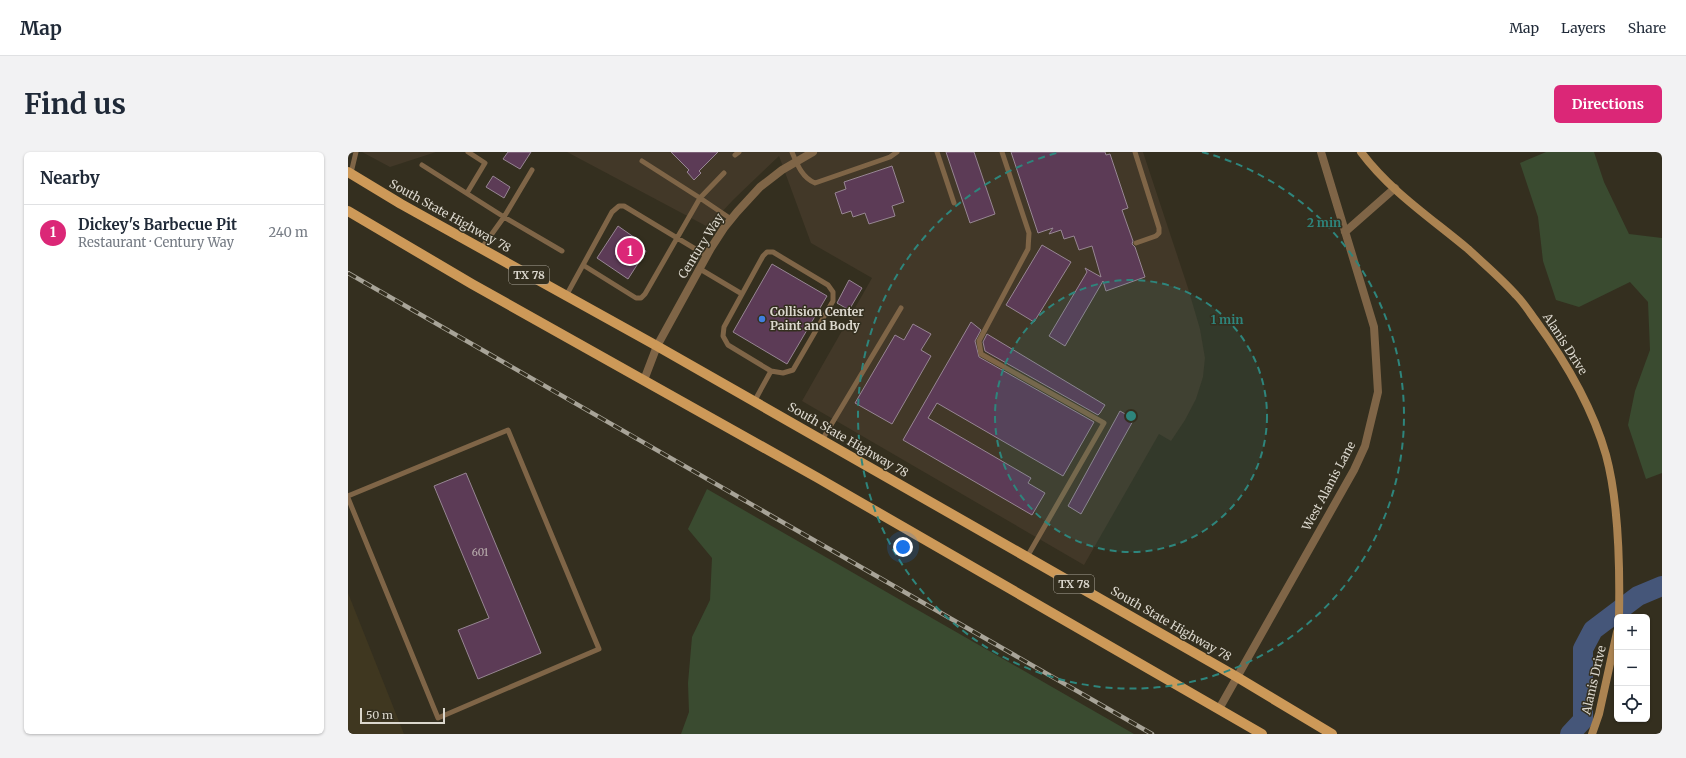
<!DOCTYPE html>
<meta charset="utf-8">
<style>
:root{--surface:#fff;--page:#f2f2f3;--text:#1f2937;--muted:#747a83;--line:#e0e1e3;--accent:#db2777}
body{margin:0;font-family:Merriweather,serif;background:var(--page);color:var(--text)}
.controls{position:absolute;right:12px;bottom:12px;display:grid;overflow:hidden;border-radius:6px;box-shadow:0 1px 3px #0004}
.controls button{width:36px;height:36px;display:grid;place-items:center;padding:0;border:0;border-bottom:1px solid var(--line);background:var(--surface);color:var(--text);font:20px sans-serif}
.scale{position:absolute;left:12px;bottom:10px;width:85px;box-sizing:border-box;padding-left:4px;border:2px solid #dbd7cd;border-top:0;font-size:11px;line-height:14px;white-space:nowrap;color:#dbd7cd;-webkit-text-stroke:3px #342f1f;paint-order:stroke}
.you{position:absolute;left:555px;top:395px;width:14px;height:14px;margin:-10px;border:3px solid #fff;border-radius:50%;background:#1a73e8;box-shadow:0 0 0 6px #1a73e833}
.badge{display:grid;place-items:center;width:26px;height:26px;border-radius:50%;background:var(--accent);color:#fff;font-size:13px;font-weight:700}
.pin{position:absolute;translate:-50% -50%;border:2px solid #fff;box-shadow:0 1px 4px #0006}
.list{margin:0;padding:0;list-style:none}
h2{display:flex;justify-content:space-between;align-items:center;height:52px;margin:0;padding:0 16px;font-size:17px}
h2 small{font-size:13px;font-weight:400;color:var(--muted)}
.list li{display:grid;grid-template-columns:26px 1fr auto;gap:12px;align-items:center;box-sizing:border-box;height:56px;padding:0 16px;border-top:1px solid var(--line)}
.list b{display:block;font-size:15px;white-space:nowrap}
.list p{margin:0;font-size:13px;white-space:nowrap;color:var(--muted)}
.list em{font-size:13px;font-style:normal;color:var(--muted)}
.icon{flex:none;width:22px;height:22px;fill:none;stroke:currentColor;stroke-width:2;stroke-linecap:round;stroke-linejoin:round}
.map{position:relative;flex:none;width:1314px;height:582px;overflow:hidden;border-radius:6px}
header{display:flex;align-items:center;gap:24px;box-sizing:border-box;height:56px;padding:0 20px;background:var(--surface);border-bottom:1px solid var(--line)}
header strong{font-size:19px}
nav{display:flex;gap:22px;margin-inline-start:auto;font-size:14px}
.intro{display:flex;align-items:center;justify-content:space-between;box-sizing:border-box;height:96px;padding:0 24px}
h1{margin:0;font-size:28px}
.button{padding:10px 18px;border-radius:6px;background:var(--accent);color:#fff;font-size:14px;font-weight:700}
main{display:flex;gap:24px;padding:0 24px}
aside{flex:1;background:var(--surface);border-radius:6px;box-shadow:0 1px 3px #0004}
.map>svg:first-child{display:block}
</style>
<header>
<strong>Map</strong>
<nav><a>Map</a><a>Layers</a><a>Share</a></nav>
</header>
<div class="intro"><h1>Find us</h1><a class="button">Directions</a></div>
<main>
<aside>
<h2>Nearby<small></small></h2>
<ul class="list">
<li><span class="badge">1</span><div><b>Dickey's Barbecue Pit</b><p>Restaurant · Century Way</p></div><em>240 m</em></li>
</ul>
</aside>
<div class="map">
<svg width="1314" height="582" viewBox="0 0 1314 582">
<rect width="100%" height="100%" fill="#342f1f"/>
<path fill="#3f3720" d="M0,441L56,582H0Z"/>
<path fill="#423828" d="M14,0H88L42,15Z
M219,0H795L840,136L852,177L857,206L855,225L848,247L837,268L823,289L811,282L736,413L454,249L524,126L463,91L431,4L385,48L360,75Z"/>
<path fill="#3a4b30" d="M1198,0H1246L1256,30L1281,82L1314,86V321L1298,327L1280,273L1287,239L1302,198L1300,150L1282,130L1231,155L1208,148L1195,109L1190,65L1172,11Z
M359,337L786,582H333L341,560L340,531L344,485L362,448L364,406L340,377Z"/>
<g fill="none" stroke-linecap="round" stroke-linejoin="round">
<path stroke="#455679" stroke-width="20" d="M1222,582L1235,568V497L1245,478L1290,444L1314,434"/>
</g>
<path fill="#5c3b56" stroke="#978693" d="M160,0H183L172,17L155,7Z
M323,0H370L351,19L353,21L346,28L339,20L341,18Z
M598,0H626L647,62L622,71Z
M663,0H757L758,3L762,2L780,56L774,58L785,89L784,92L787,95L797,125L758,139L755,129L717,194L701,184L739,120L737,116L753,125L744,94L731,98L726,84L716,87L713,78L701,82L705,76L690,81Z
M544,14L556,50L544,54L547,64L521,72L517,61L505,65L503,59L494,62L487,41L498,37L496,30Z
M145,24L162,35L156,46L138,35Z
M270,74L290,88L288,92L298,99L280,127L249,106Z
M694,93L723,110L686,170L658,153Z
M424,112L479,144L439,212L385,180Z
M501,128L514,136L501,158L489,151Z
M623,170L633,178L627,189L631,205L746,270L715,324L589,251L580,266L683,326L680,331L697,341L684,363L555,288Z
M565,172L583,182L573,198L583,204L544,272L507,251L547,183L556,188Z
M639,182L757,253L752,261L750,263L637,199L635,190Z
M772,259L786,267L733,362L720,354Z
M118,321L193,501L130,527L110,478L141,466L86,334Z"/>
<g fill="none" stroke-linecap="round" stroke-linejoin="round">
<path stroke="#7f6547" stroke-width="5" d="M444,0C449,12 454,26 467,31L542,5L549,0
M589,0L606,51
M654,0L681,81L680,97L631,189L633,202L756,271L679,405
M787,0L811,76V81L808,84L788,91
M387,3L391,0
M294,9L352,46L376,21
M74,13L156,65L214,99
M3,21L8,0
M119,41L137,11L120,0
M133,97L156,65L184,18
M235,113L288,146H293L297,142L352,46L383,67
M352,117L394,142
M218,144L264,60L271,54H276L359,104
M406,250L423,219L380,193L375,184L376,175L415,104L419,100H425L480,133L485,140V149L445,218L435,221L423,219
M474,288L553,156
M0,344L160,278L251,497L90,566L0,346"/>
<path stroke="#7f6547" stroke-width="8" d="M997,80L1047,36
M296,228L309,194L363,96L376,76L389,60L412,35L434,18L465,0
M871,557L1006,318L1017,294L1030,240L1026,175L973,0"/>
<path stroke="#ab8351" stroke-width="8" d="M1013,0C1042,39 1083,66 1120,97C1136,112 1154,127 1168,143C1176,151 1182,161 1188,169C1218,210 1244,254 1258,303C1271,351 1272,415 1271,465
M1244,582L1251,562L1269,480"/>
<path stroke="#cd9958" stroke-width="10" d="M0,20L53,52L309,194L889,525L984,582
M0,59L124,132L470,326L914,582"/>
<defs>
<path id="rail" d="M0,121L804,582"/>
</defs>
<use href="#rail" stroke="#a8a498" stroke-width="4.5"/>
<use href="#rail" stroke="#342f1f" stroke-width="3" stroke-dasharray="9" stroke-linecap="butt"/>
</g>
<circle cx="783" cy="264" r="136" fill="#2e857c" fill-opacity=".12"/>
<g fill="none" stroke="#2e857c" stroke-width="2" stroke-dasharray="7 5">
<circle cx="783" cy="264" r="136"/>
<path d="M854 0A273 273 0 1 1 712 0"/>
</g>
<circle fill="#3f7fe0" stroke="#342f1f" stroke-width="1.5" cx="414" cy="167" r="4"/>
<g text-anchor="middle" stroke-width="3" stroke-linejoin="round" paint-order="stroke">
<g font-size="10" fill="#bbb0af">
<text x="132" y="404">601</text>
</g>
<g fill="#342f1f" stroke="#a9a599" stroke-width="1">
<rect x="161" y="114" width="40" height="18" rx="3"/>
<rect x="706" y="423" width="40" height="18" rx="3"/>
</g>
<g font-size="11" font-weight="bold" fill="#dbd7cd">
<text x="181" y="127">TX 78</text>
<text x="726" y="436">TX 78</text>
</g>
<g font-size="12" fill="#dbd7cd" stroke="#342f1f">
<text transform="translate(102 64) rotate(29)" y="4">South State Highway 78</text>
<text transform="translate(353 94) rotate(-58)" y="4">Century Way</text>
<text transform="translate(1217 192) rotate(57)" y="4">Alanis Drive</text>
<text transform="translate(500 288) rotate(30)" y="4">South State Highway 78</text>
<text transform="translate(981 334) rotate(-62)" y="4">West Alanis Lane</text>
<text transform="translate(823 472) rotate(30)" y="4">South State Highway 78</text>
<text transform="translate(1246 528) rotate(-77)" y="4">Alanis Drive</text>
</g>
<g font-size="12" font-weight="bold" fill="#dbd7cd" stroke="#342f1f" text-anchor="start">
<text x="422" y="164">Collision Center<tspan x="422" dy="14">Paint and Body</tspan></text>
</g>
</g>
<circle cx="783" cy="264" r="6" fill="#2e857c" stroke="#342f1f" stroke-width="2"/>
<g font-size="12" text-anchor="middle" font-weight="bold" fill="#2e857c" stroke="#342f1f" stroke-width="3" stroke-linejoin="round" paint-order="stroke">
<text x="976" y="75">2 min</text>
<text x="879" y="172">1 min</text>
</g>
</svg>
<div class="controls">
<button>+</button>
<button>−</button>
<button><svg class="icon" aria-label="locate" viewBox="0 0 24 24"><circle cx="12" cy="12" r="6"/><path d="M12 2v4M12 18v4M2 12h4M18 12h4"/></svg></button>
</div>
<div class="scale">50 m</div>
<div class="you"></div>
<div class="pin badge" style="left:282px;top:99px">1</div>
</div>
</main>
